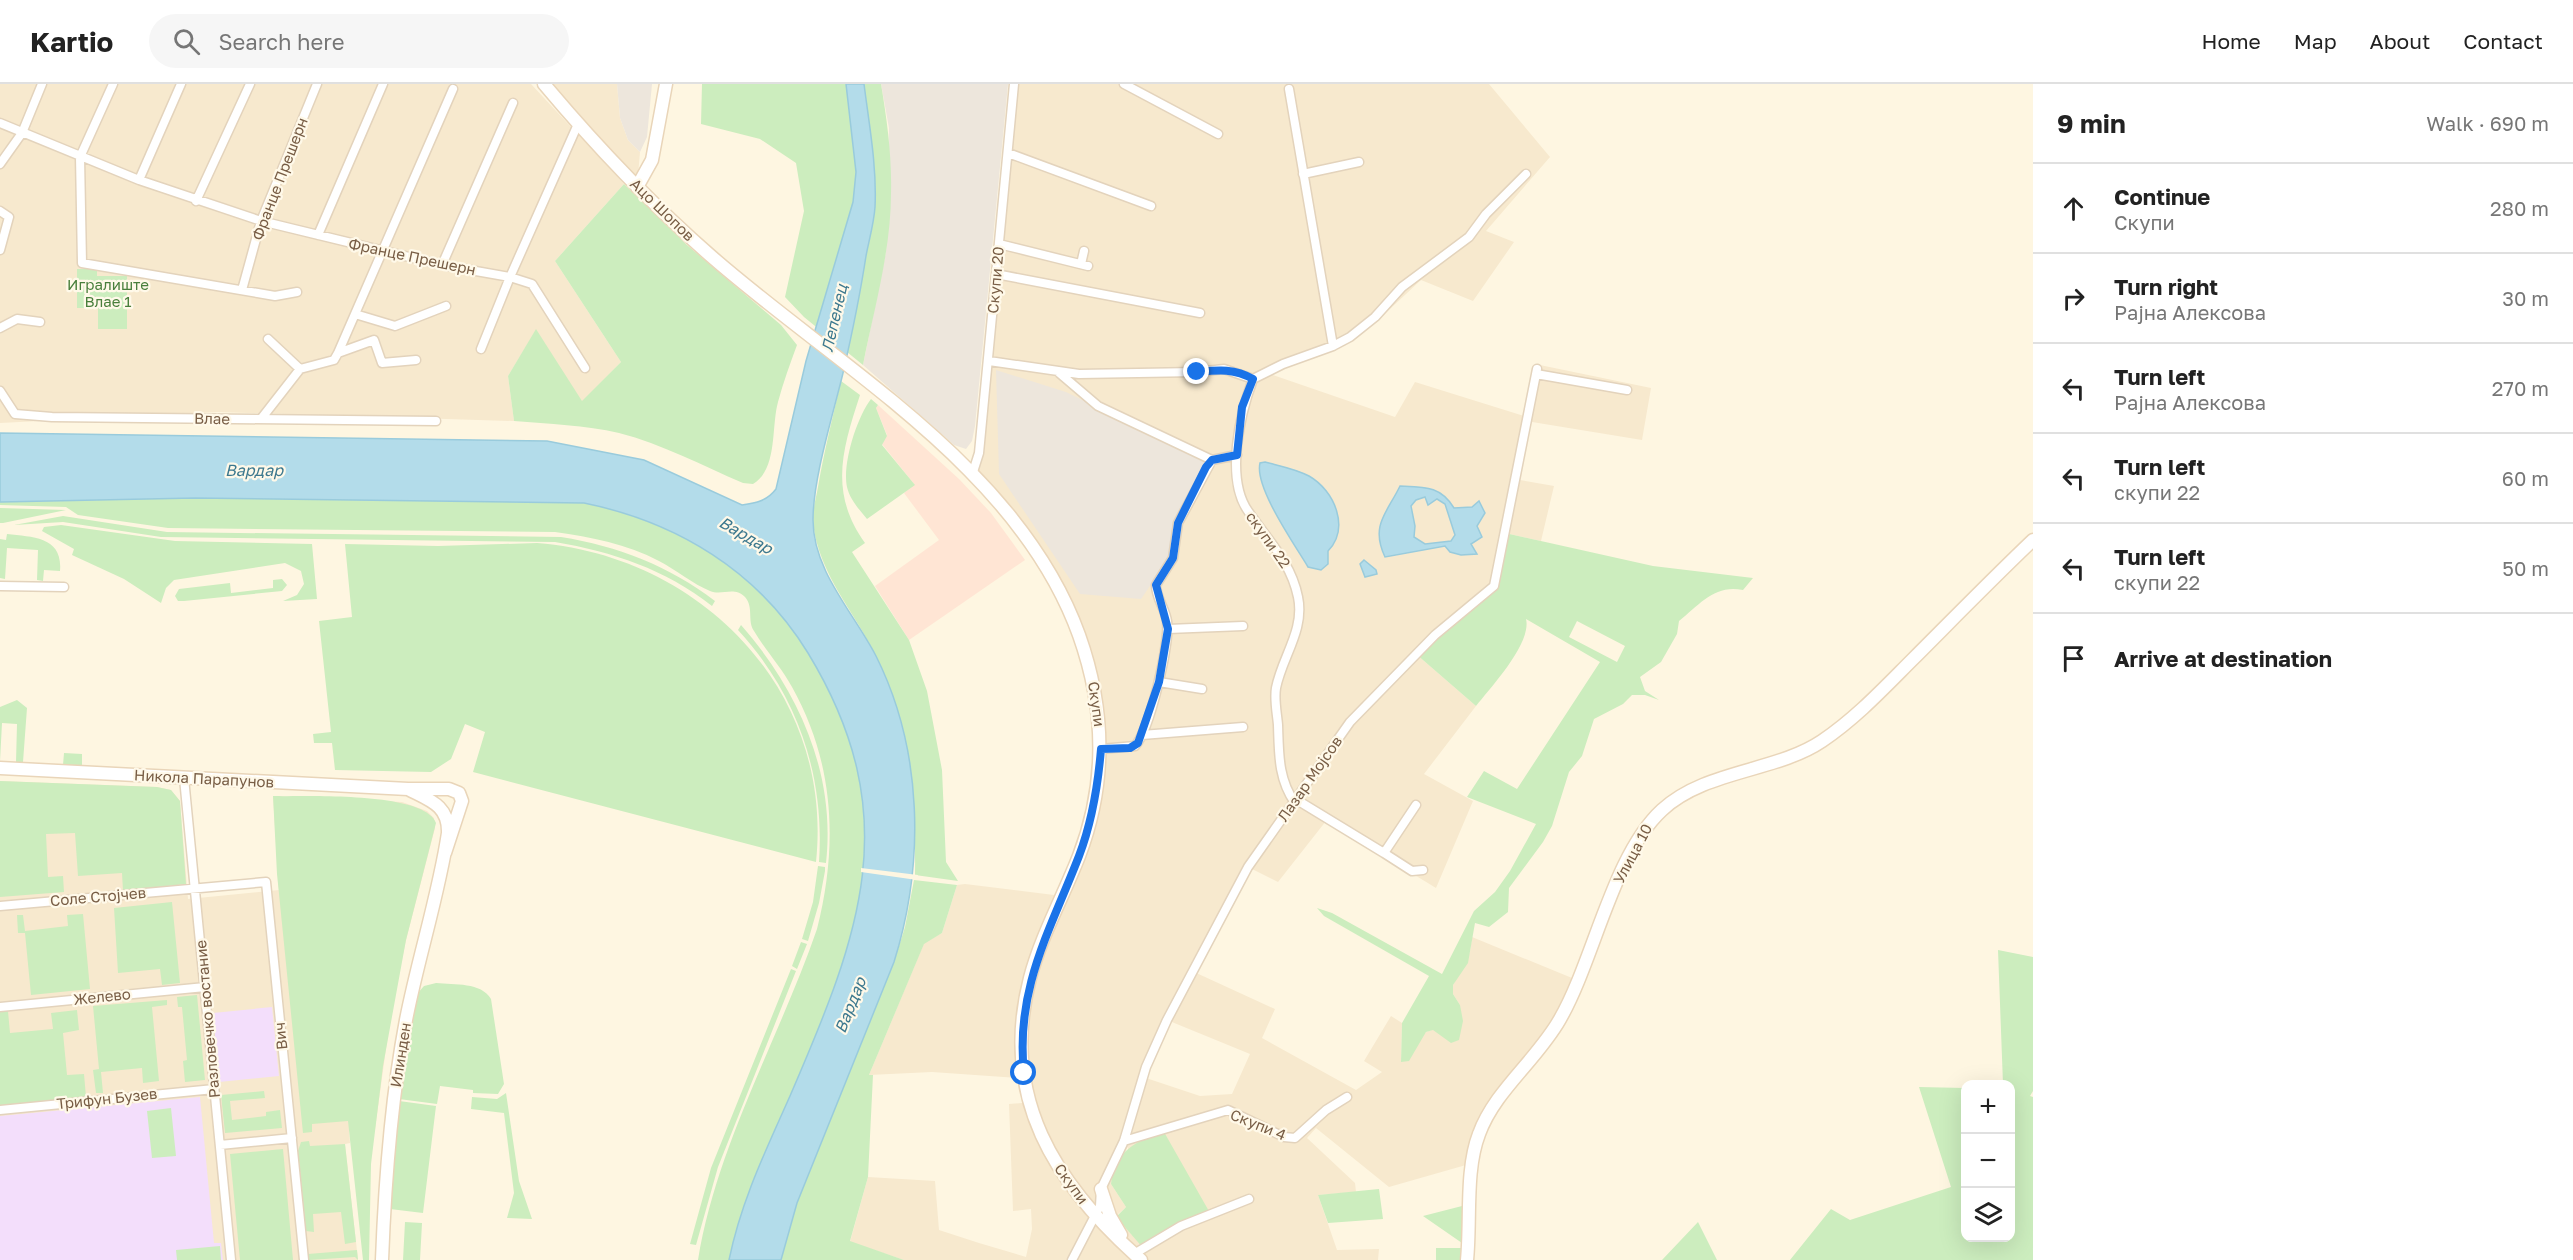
<!DOCTYPE html>
<meta charset="utf-8">
<style>
:root{--surface:#fff;--page:#f6f6f6;--text:#222;--muted:#767676;--line:#e0e0e0}
body{margin:0;font-family:"Golos Text",sans-serif;background:var(--page);color:var(--text)}
.controls{position:absolute;right:18px;bottom:18px;display:grid;overflow:hidden;border-radius:12px;box-shadow:0 6px 24px #0002}
.controls button{width:54px;height:54px;display:grid;place-items:center;padding:0;border:0;border-bottom:2px solid var(--line);background:var(--surface);color:var(--text);font:30px sans-serif}
.stop{position:absolute;width:18px;height:18px;margin:-14px;border:4px solid #1a73e8;border-radius:50%;background:#fff}
.stop.end{background:#1a73e8;border-color:#fff;box-shadow:0 2px 6px #0008}
.list{margin:0;padding:0;list-style:none}
h2{display:flex;justify-content:space-between;align-items:center;height:78px;margin:0;padding:0 24px;font-size:26px}
h2 small{font-size:20px;font-weight:400;color:var(--muted)}
.list li{display:grid;grid-template-columns:39px 1fr auto;gap:18px;align-items:center;box-sizing:border-box;height:90px;padding:0 24px;border-top:2px solid var(--line)}
.list b{display:block;font-size:22px;white-space:nowrap}
.list p{margin:0;font-size:20px;white-space:nowrap;color:var(--muted)}
.list em{font-size:20px;font-style:normal;color:var(--muted)}
.icon{flex:none;width:33px;height:33px;fill:none;stroke:currentColor;stroke-width:2;stroke-linecap:round;stroke-linejoin:round}
.map{position:relative;flex:none;width:2033px;height:1176px;overflow:hidden}
header{display:flex;align-items:center;gap:36px;box-sizing:border-box;height:84px;padding:0 30px;background:var(--surface);border-bottom:2px solid var(--line)}
header strong{font-size:28px}
nav{display:flex;gap:33px;margin-inline-start:auto;font-size:21px}
.search{width:420px;height:54px;background:var(--page);display:flex;align-items:center;gap:15px;box-sizing:border-box;padding:0 21px;border-radius:33px;color:var(--muted);font-size:22px}
main{display:flex}
aside{flex:1;background:var(--surface)}
.map>svg:first-child{display:block}
</style>
<header>
<strong>Kartio</strong>
<div class="search"><svg class="icon" aria-label="search" viewBox="0 0 24 24"><circle cx="10" cy="10" r="6"/><path d="M15 15l6 6"/></svg>Search here</div>
<nav><a>Home</a><a>Map</a><a>About</a><a>Contact</a></nav>
</header>
<main>
<div class="map">
<svg width="2033" height="1176" viewBox="0 0 2033 1176">
<rect width="100%" height="100%" fill="#fef6e1"/>
<path fill="#f7e9ce" fill-rule="evenodd" d="M0,0H531L624,100L555,177L621,278L582,318L536,246L508,292L514,337L218,328L0,339Z
M544,0H617L620,34L628,56L640,68L637,103Z
M1014,0H1489L1550,73L1486,147L1514,158L1473,217L1421,196L1376,238L1346,260L1270,290L1395,333L1415,298L1524,332L1535,280L1651,304L1642,356L1526,337L1514,395L1554,402L1541,457L1505,449L1496,498L1416,570L1476,622L1424,690L1473,717L1436,804L1326,737L1278,798L1248,783L1192,887L1275,925L1262,954L1356,1006L1382,988L1364,977L1391,932L1402,939L1401,977L1426,948L1432,946L1460,921L1453,910V901L1470,868L1472,853L1572,894L1548,947L1507,998L1466,1081L1389,1103L1316,1044L1307,1054L1355,1099L1356,1108L1318,1111L1337,1166L1379,1165L1378,1176H904L850,1158L868,1093L935,1097L939,1146L979,1159L1026,1173L1032,1145L1031,1125L1013,1127L1009,1020L1022,1019L1018,994L932,988L869,991L922,864L924,859L942,849L957,801L965,800L1062,812L1088,745L1098,623L1059,506L972,391L979,369ZM1167,936L1250,970L1232,1010L1200,1012L1143,993ZM1128,1063L1132,1151L1116,1132L1126,1123L1111,1100L1117,1080Z
M0,697L157,703L171,706L180,717L188,815L279,806L273,712L402,718L427,727L434,734L435,744L406,856L391,928L375,1045L349,1047L350,1059L345,1060L358,1176H0Z"/>
<path fill="#ffe5d4" d="M878,321L959,395L991,429L1025,476L909,556L875,502L939,456L904,409L914,400L882,360L887,351L876,324Z"/>
<path fill="#ede6dc" d="M617,0H652L647,53L640,68L628,56L620,34Z
M881,0H1008L975,342L972,357L966,365L954,361L863,281L886,168L889,44Z
M996,286L1066,308L1207,377L1191,409L1171,471L1141,515L1080,510L999,390Z"/>
<path fill="#f3defb" d="M272,923L279,992L219,998L213,929Z
M200,1013L214,1159H221L223,1176H0V1032Z"/>
<path fill="#ccedbe" fill-rule="evenodd" d="M702,0H881C887,36 892,72 891,109C891,167 874,225 863,281L804,233L785,213L804,127L796,79L760,55L701,40Z
M624,100L687,161L781,241L797,261C790,280 783,299 778,318C771,343 778,385 753,400L743,399C703,382 662,360 619,349C585,341 549,340 514,337L508,292L536,245L582,317L621,278L555,177Z
M77,185H97V192H127V245H98V224H77Z
M841,297L860,311C842,366 829,409 865,459L852,468L909,556L927,607L942,686L946,778L958,797L915,791C916,717 909,642 877,574C855,528 819,491 813,439C812,428 816,414 818,403C824,368 833,332 841,297Z
M871,315L878,321L876,324L887,352L882,361L915,401L867,435C859,425 850,416 847,403C842,380 857,333 871,315Z
M195,414L584,419C677,438 758,487 808,569C907,732 860,850 790,1012C767,1066 741,1118 729,1176H698C717,1060 779,955 817,845C838,762 835,680 792,603C781,583 766,567 754,547C747,537 754,523 745,513C734,502 722,512 710,507C693,500 676,486 659,477C627,460 591,453 555,448L168,444L78,431L66,423L0,421V418Z
M0,424L66,426L3,439H0Z
M63,432L167,448L561,453C618,462 669,482 715,517L712,522C665,485 613,468 555,458L161,453L63,438L14,441Z
M61,441L175,457L312,460L317,515L283,517L297,511L304,500L301,487L285,479L174,496L166,504L161,519L124,495L72,471L74,465L42,447L44,443Z
M1505,449L1653,482L1753,494L1743,506C1715,500 1700,520 1679,537L1677,550L1661,578L1640,593L1645,607L1659,616L1645,611H1632L1623,620L1594,635L1582,672L1569,688L1552,742L1543,758L1509,804L1508,828L1489,843L1475,839L1468,879L1453,901V910L1460,921L1463,937L1459,956L1451,959L1433,946L1426,948L1409,977L1401,978L1402,939L1429,892L1324,832L1317,824L1332,829L1442,890L1474,827L1495,808L1510,787L1536,740L1467,713L1484,687L1517,705L1600,578L1526,535C1532,559 1491,603 1476,622L1416,570L1488,509ZM1577,537L1625,562L1617,578L1569,553Z
M7,450C34,453 63,453 60,487L44,486L43,497L37,496L38,466L7,464L5,495L0,494V455L6,456Z
M537,459C702,472 834,608 816,778L473,688L485,648L465,640L451,675L431,688L335,686L332,659H314L313,650L331,648L319,537L352,533L345,460L438,462Z
M282,495L287,501L282,507L184,517H178L175,512L179,505L230,499L231,509L273,504V496Z
M741,541C799,607 836,690 826,779L819,778C825,691 797,610 738,546Z
M17,616L27,624L23,678H16L17,640L2,639L0,677V623Z
M64,669L82,670V682L63,681Z
M0,697L157,703L171,706L180,717L186,800L123,807L122,789L78,792L75,749L46,750L48,793L63,792L64,808L0,813Z
M273,712C304,713 424,707 436,739L406,856L383,982L371,1080L369,1176H363L348,1037L312,1040V1048L303,1049L277,790Z
M818,782L825,783V787L819,819L808,857L802,855L813,818Z
M914,796L957,801L942,849L924,860L869,991H873L868,1093L850,1157L904,1176H781L797,1119L894,878L905,843Z
M172,818L180,899L162,901L160,885L118,889L114,824Z
M83,830L90,905L31,911L25,849H18L17,831H23L25,847L68,842L67,831Z
M801,858L807,860L797,885L792,882Z
M1998,866L2033,873V1007L2030,1012L2033,1013V1176H1790L1831,1125L1850,1136L1951,1103L1919,1003L1965,1004L1966,1154H2010V1000H2003Z
M791,885L796,887L718,1083L696,1161L690,1160L711,1084Z
M436,899C455,901 481,898 491,915L504,1000L498,1010L473,1009V1006L440,1002L437,1020L399,1015L417,910L424,902Z
M197,911L205,996L185,998L183,977L187,976L182,923H178L177,913Z
M167,916V921L152,923L159,997L143,999L142,984L101,988L103,1009H96L93,986L99,985L93,922Z
M77,926L79,946L63,949L67,991L84,990L86,1013L0,1022V928L8,927L10,949L53,945L51,929Z
M264,1007L265,1014L230,1017L232,1036L266,1032V1028L280,1026L282,1044L225,1049L221,1011Z
M506,1009L519,1097L532,1135L507,1134L514,1109L504,1029L471,1025L472,1013L497,1015Z
M399,1017L436,1022L423,1129L390,1125Z
M171,1024L176,1072L152,1074L147,1027Z
M1164,1048L1210,1129L1144,1165L1116,1133L1126,1123L1111,1100C1115,1066 1136,1057 1164,1048Z
M309,1057L310,1062L345,1060L356,1158L345,1160L341,1128L313,1130L314,1148L306,1147L298,1067L301,1058Z
M283,1065L293,1176H240L230,1070Z
M1379,1105L1383,1135L1328,1139L1318,1111Z
M1462,1122V1159L1423,1132Z
M405,1138L422,1139L420,1176H403Z
M1698,1138L1717,1176H1662Z
M220,1162L221,1176H177L176,1166Z
M1436,1164H1461L1460,1176H1436Z
M357,1166L358,1176L355,1173L309,1176L308,1170Z"/>
<path fill="#b3dcea" stroke="#99cbdc" stroke-width="1.5" fill-rule="evenodd" d="M846,0H864C869,40 877,82 875,123C874,139 869,156 866,172C860,211 852,250 843,289C833,331 813,394 813,436C813,487 854,529 876,572C923,666 925,779 894,878L797,1119L781,1176H729C741,1117 766,1066 790,1012C860,850 907,732 808,569C758,487 677,438 584,419L195,414L0,418V349L547,357L644,376L742,421C756,419 767,417 776,405L806,277L853,118L856,88Z
M1265,378C1280,382 1296,385 1309,392C1335,407 1350,444 1328,467V480L1321,486L1308,483C1295,461 1254,403 1260,379Z
M1400,402C1425,403 1441,402 1454,424L1472,423L1479,417L1485,429L1477,442L1482,453L1471,460L1477,470L1461,471L1450,468L1445,462L1385,473C1370,441 1387,429 1400,402ZM1425,413L1428,421L1437,415L1445,420L1455,451L1451,457L1425,460L1414,453L1415,442L1411,422L1416,416Z
M1364,476L1376,486L1377,490L1365,493L1360,480Z"/>
<path fill="#fef6e1" d="M861,784L918,791L917,796L861,788Z"/>
<g fill="none" stroke-linecap="round" stroke-linejoin="round">
<defs>
<path id="street" d="M113,0L80,73L82,179L275,212L297,208
M1124,0L1218,50
M1289,5L1333,262
M0,39L139,96L261,137L442,181L510,193L532,200L585,284
M1008,69L1151,122
M0,80L22,49L42,0
M1303,90L1359,78
M139,96L181,0
M196,117L250,0
M0,127L9,133L0,166
M318,151L383,0
M999,160L1088,182
M1081,180L1084,167
M442,181L513,19
M996,190L1200,229
M242,206L261,137L317,0
M355,230L395,242L446,222
M0,244L17,235L40,238
M268,255L300,285
M481,265L510,193L578,40
M416,276L382,279L374,256L338,269L453,5
M989,277L1079,290L1197,288L1224,285L1253,295
M1057,287L1098,322L1212,376L1237,371
M1536,290L1627,306
M0,307L15,330L52,333L436,337
M261,335L300,285L334,276L338,269
M972,391L979,369L1014,0
M0,502L64,503
M1168,545L1243,542
M1159,598L1202,605
M1142,651L1243,643
M1101,665L1135,662C1150,646 1170,559 1167,537C1165,524 1156,514 1156,501L1173,474L1178,439L1212,376
M184,694L231,1176
M1297,716L1384,769L1416,721
M1295,719C1278,695 1279,669 1278,641C1277,629 1274,616 1276,604C1282,573 1305,546 1298,513C1291,478 1267,455 1248,427C1225,394 1240,330 1253,295L1283,280L1333,262L1350,253L1375,233L1402,203L1469,153L1486,130L1526,90
M1384,769L1412,787L1423,786
M0,822L266,798L304,1176
M0,923L205,903
M0,1026L214,1005
M1124,1057L1228,1026L1284,1053L1295,1054L1326,1026L1347,1013
M220,1061L292,1054
M1134,1170L1181,1142L1249,1115
M1072,1176L1100,1122L1101,1105L1124,1057L1146,983L1167,936L1248,783L1350,638L1435,551L1494,502L1537,285"/>
<path id="secondary" d="M544,0C596,62 651,120 712,173C839,284 1019,384 1079,551C1105,624 1107,699 1079,772C1063,813 1041,852 1030,894C999,1013 1055,1100 1141,1176
M637,103L652,76L666,0
M0,684L408,705H449L459,709L462,717L445,769
M1101,1105L1110,1132L1121,1151
M382,1176C385,1096 391,1015 406,936C418,874 439,810 448,749C449,721 429,716 408,705
M1467,1176C1471,1137 1465,1086 1479,1050C1495,1006 1537,976 1560,935C1594,876 1613,771 1662,726C1705,686 1776,688 1822,657C1856,634 1883,605 1912,576C1952,536 1992,495 2033,456"/>
</defs>
<use href="#street" stroke="#e3d3bc" stroke-width="11"/>
<use href="#secondary" stroke="#e9d5b9" stroke-width="15"/>
<use href="#street" stroke="#fff" stroke-width="8"/>
<use href="#secondary" stroke="#fff" stroke-width="12"/>
</g>
<g fill="none" stroke-linecap="round" stroke-linejoin="round">
<path stroke="#1a73e8" stroke-width="8" d="M1024,989C1015,905 1050,847 1079,772C1092,738 1098,701 1101,665L1130,664L1138,659L1159,598L1168,545L1156,501L1173,474L1178,439L1206,383L1212,376L1237,371L1242,323L1253,295C1234,284 1218,286 1197,288"/>
</g>
<g text-anchor="middle" stroke-width="4.5" stroke-linejoin="round" paint-order="stroke">
<g font-size="15" fill="#785d45" stroke="#fff9e9">
<text transform="translate(280 95) rotate(-69)" y="5">Франце Прешерн</text>
<text transform="translate(662 126) rotate(44)" y="5">Ацо Шопов</text>
<text transform="translate(412 173) rotate(12)" y="5">Францe Прешерн</text>
<text transform="translate(996 196) rotate(-85)" y="5">Скупи 20</text>
<text transform="translate(212 335) rotate(1)" y="5">Влае</text>
<text transform="translate(1268 456) rotate(55)" y="5">скупи 22</text>
<text transform="translate(1096 620) rotate(82)" y="5">Скупи</text>
<text transform="translate(204 695) rotate(3)" y="5">Никола Парапунов</text>
<text transform="translate(1310 695) rotate(-55)" y="5">Лазар Мојсов</text>
<text transform="translate(1633 770) rotate(-62)" y="5">Улица 10</text>
<text transform="translate(98 813) rotate(-5)" y="5">Соле Стојчев</text>
<text transform="translate(102 913) rotate(-6)" y="5">Желево</text>
<text transform="translate(208 935) rotate(-95)" y="5">Разловечко востание</text>
<text transform="translate(281 952) rotate(-96)" y="5">Вич</text>
<text transform="translate(401 971) rotate(-81)" y="5">Илинден</text>
<text transform="translate(107 1015) rotate(-6)" y="5">Трифун Бузев</text>
<text transform="translate(1258 1041) rotate(22)" y="5">Cкупи 4</text>
<text transform="translate(1071 1100) rotate(54)" y="5">Скупи</text>
</g>
<g font-size="15" fill="#497f3c" stroke="#fff9e9">
<text x="108" y="206">Игралиште<tspan x="108" dy="17">Влае 1</tspan></text>
</g>
<g font-size="16" font-style="italic" fill="#3c788e" stroke="#fff9e9">
<text transform="translate(834 234) rotate(-77)" y="6">Лепенец</text>
<text x="254" y="392">Вардар</text>
<text transform="translate(746 451) rotate(30)" y="6">Вардар</text>
<text transform="translate(850 921) rotate(-68)" y="6">Вардар</text>
</g>
</g>
</svg>
<div class="controls">
<button>+</button>
<button>−</button>
<button><svg class="icon" aria-label="layers" viewBox="0 0 24 24"><path d="M12 4l9 5-9 5-9-5zM3 14l9 5 9-5"/></svg></button>
</div>
<div class="stop" style="left:1024px;top:989px"></div>
<div class="stop end" style="left:1197px;top:288px"></div>
</div>
<aside>
<h2>9 min<small>Walk · 690 m</small></h2>
<ul class="list">
<li><svg class="icon" aria-label="ahead" viewBox="0 0 24 24"><path d="M12 20V5M6 11l6-6 6 6"/></svg><div><b>Continue</b><p>Скупи</p></div><em>280 m</em></li>
<li><svg class="icon" aria-label="right" viewBox="0 0 24 24"><path d="M7 20v-9h11M14 6l5 5-5 5"/></svg><div><b>Turn right</b><p>Рајна Алексова</p></div><em>30 m</em></li>
<li><svg class="icon" aria-label="left" viewBox="0 0 24 24"><path d="M17 20v-9H6M10 6l-5 5 5 5"/></svg><div><b>Turn left</b><p>Рајна Алексова</p></div><em>270 m</em></li>
<li><svg class="icon" aria-label="left" viewBox="0 0 24 24"><path d="M17 20v-9H6M10 6l-5 5 5 5"/></svg><div><b>Turn left</b><p>скупи 22</p></div><em>60 m</em></li>
<li><svg class="icon" aria-label="left" viewBox="0 0 24 24"><path d="M17 20v-9H6M10 6l-5 5 5 5"/></svg><div><b>Turn left</b><p>скупи 22</p></div><em>50 m</em></li>
<li><svg class="icon" aria-label="arrive" viewBox="0 0 24 24"><path d="M6 21V4h12l-3 4 3 4H6"/></svg><div><b>Arrive at destination</b></div></li>
</ul>
</aside>
</main>
